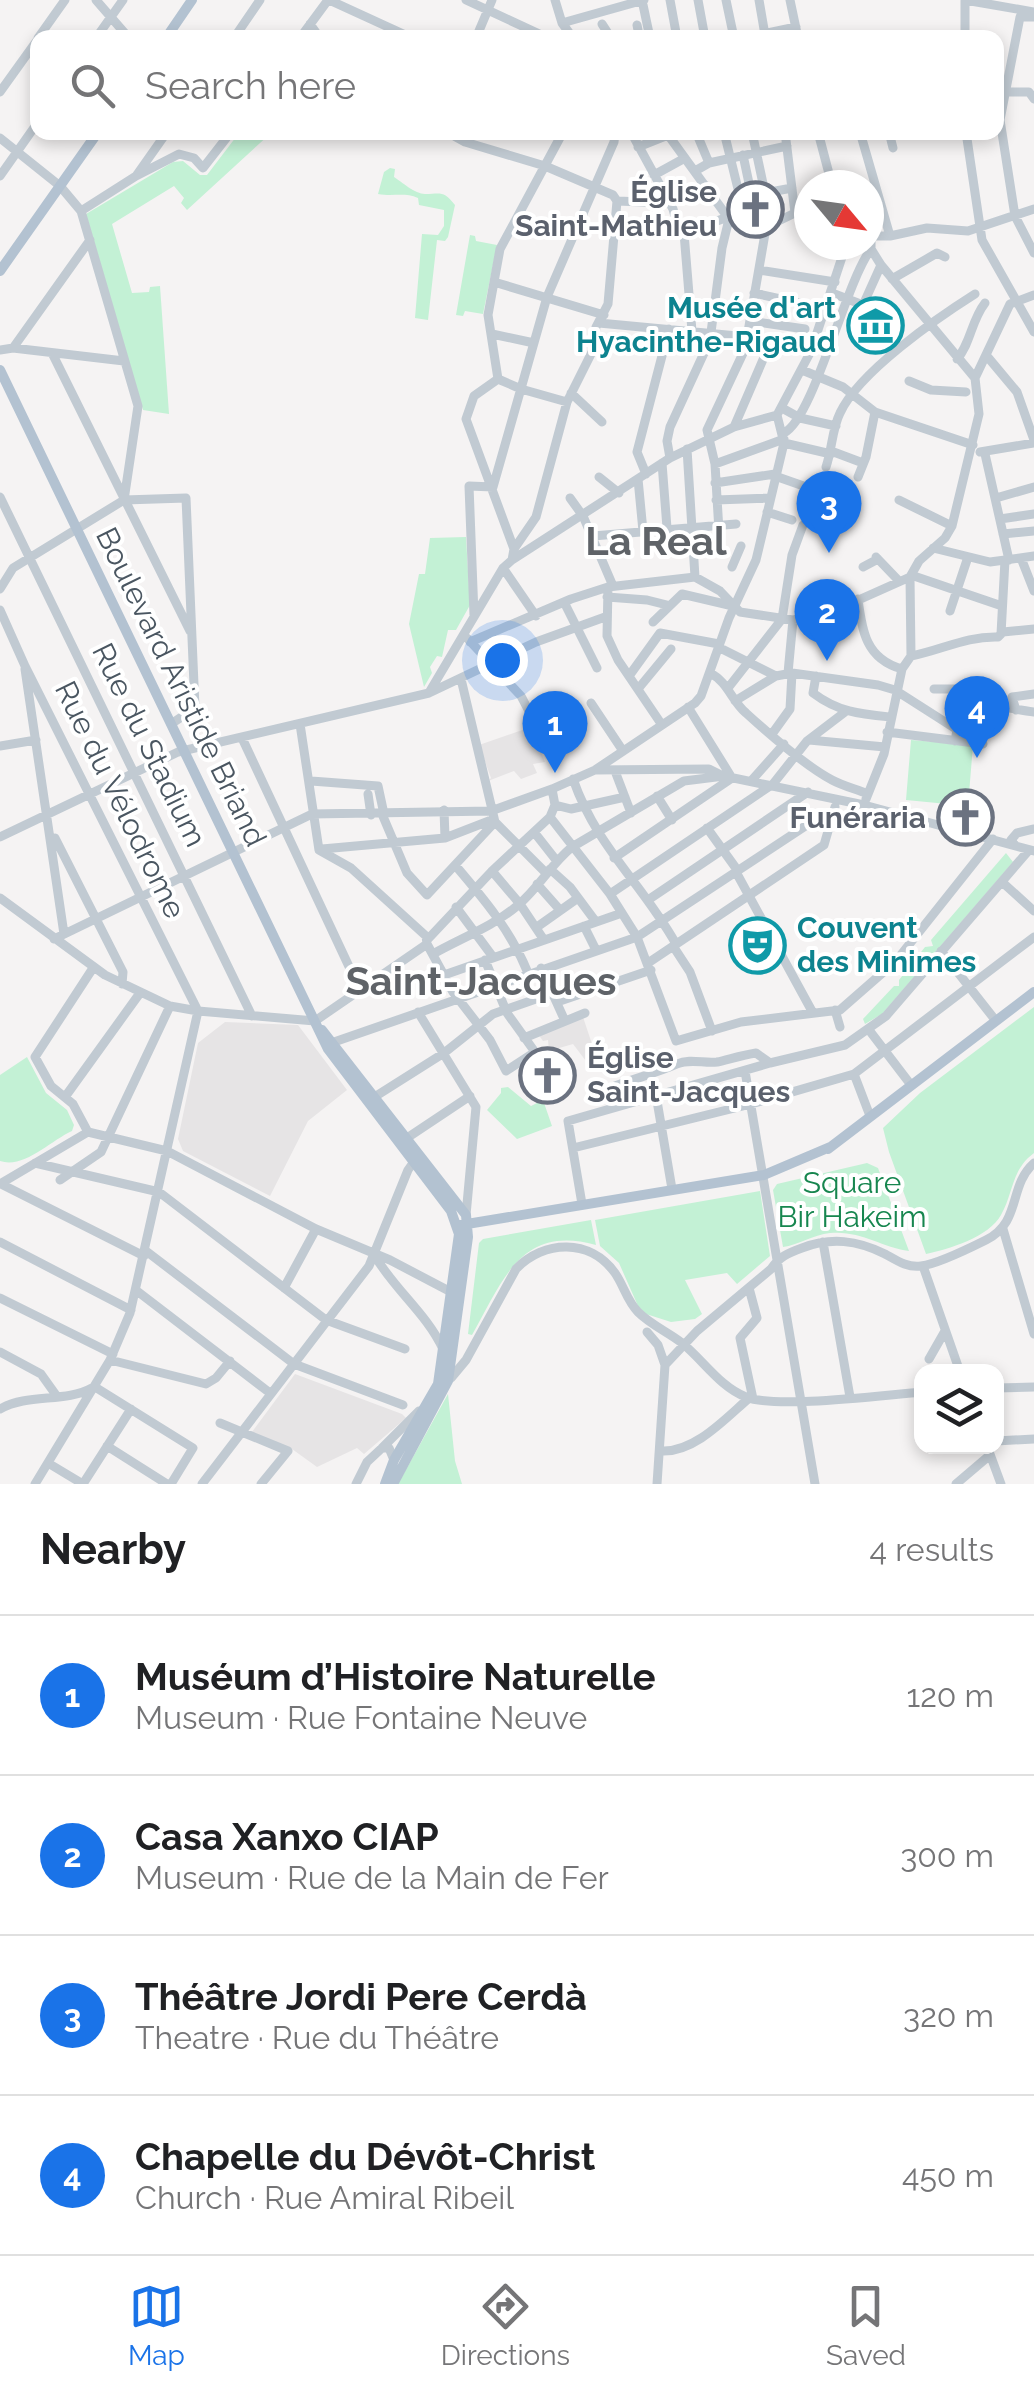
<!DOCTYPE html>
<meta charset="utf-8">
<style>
:root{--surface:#fff;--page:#f6f6f6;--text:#202124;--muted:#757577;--line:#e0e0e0;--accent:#1a73e8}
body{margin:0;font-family:Raleway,sans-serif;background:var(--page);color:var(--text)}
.controls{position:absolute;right:30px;bottom:30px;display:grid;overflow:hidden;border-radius:20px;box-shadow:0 5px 15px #0003}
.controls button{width:90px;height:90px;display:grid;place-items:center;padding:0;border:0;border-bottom:2px solid var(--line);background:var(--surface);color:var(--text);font:50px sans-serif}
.compass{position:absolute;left:794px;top:170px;width:90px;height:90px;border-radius:50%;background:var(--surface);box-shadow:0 5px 15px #0003;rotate:119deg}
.you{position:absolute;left:502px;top:660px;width:35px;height:35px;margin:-25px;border:8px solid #fff;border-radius:50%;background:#1a73e8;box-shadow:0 0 0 15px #1a73e833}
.badge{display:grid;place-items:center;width:65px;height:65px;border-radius:50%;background:var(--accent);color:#fff;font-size:32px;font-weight:700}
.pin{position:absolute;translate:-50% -82px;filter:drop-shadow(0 2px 5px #0008)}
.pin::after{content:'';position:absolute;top:52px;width:35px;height:30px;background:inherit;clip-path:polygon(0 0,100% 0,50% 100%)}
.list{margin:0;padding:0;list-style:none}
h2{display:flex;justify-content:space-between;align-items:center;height:130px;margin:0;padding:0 40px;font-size:42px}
h2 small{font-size:32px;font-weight:400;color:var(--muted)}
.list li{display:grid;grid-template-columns:65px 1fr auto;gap:30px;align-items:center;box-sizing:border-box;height:160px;padding:0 40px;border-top:2px solid var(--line)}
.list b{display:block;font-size:38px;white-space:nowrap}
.list p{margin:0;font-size:32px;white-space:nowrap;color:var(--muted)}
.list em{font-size:32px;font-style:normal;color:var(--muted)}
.icon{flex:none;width:55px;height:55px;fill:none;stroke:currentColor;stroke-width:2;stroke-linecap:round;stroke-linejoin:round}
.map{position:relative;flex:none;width:1034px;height:1484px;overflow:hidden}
.search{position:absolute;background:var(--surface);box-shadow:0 5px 15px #0003;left:30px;right:30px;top:30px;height:110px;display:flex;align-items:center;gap:25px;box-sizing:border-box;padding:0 35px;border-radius:20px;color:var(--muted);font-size:38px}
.sheet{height:770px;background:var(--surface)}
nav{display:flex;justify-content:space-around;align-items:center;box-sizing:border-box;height:140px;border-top:2px solid var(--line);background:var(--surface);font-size:28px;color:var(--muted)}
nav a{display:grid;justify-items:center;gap:5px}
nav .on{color:var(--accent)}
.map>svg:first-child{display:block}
</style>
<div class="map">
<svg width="1034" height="1484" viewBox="0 0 1034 1484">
<rect width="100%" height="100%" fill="#f5f3f3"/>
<path fill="#e6e4e5" d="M531,727L545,762L533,764L537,773L521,779L514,771L488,781L491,778L479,745Z
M583,1017L597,1059L589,1065L573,1044L549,1051L548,1040L543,1041L538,1034Z
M225,1022L298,1025L347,1090L308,1121L270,1196L183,1151L178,1139L198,1043Z
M295,1374L402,1414L406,1418L364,1454L357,1448L317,1467L292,1449L252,1432Z"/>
<path fill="#c3f1d5" d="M239,133H271L187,210L181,203L184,198L174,186L112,224L132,293L149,292L150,287L160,286L169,414L143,410L86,214L173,162L183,161L200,175H207Z
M390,168L395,169L394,177C402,182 415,194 425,194C441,194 443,190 455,205L448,237L445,241L437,240L428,320L415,318L422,234L438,235L444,226V210L419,205L418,198C404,192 393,197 378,194L384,172Z
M470,235L475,236L476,241L497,245L483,314L465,311L463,316L456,315Z
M466,537L470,605L456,630H448L442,657L437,656L430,667L432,673L424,687L409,624L419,574H425L430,538Z
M911,740L973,745L968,806L906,800Z
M1006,853L1013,862L882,1014L865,1024L863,1019L894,986H899V980L925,947L933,946L931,940Z
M1034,1007V1153C1011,1170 1014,1192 1001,1215C989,1237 949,1249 926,1254L889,1152L883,1128L920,1093Z
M27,1057L46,1093L67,1110L74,1125L72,1131C50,1141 24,1169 0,1161V1075Z
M508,1087L531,1106L543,1100L552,1126L517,1139L487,1110L501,1093V1088Z
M867,1163L878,1168L909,1251C881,1247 860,1230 830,1233C813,1235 798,1245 783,1247L773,1190L777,1184Z
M760,1191L770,1256L737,1284L727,1273L685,1280L702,1314L695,1319L671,1322L646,1314L638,1306L619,1263L600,1246L595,1220Z
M591,1220L596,1245C521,1224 503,1280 472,1335L468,1334L479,1243L483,1239Z
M448,1394L455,1461L462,1484H398Z"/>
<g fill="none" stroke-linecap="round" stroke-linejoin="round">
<path stroke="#caccce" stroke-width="9" stroke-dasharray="9 4.5" stroke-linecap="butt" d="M954,701L962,711"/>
<path stroke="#c1cad2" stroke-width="9" d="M96,0L129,38
M329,0L412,38
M466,0L548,38
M555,0L562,23L573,38
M642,0L650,38
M670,0L677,38
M698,0L705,38
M726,0L734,38
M759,0L765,35
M790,0L798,38
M965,0L1034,12
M965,0V38
M1034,17H1020L1000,120L1015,216L1034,253
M562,23L644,0
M310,24L320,38
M602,24L611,38
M637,25L638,30
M38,38L65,0
M96,38L123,0
M234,38L260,0
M300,38L328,0
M476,38L492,0
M743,38L796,27
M0,92L38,39
M1005,92H1029L1034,99
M447,132L465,142L545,166L613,195L617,201
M631,132L673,209L680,235L725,218L755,232L795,213L809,211
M666,132L729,219
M696,132L709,163
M724,132L738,189
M752,132L765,193L792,188
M785,132L795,213
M818,132L832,185
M860,132L890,236
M889,132L893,148
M966,132L982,240L1034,332
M0,138L60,186L81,211L138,406L124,500
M638,147L668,135
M743,155L750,188L765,192
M695,171L709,163L787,146
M654,175L685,158
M0,176L38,122
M136,176L179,154L194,158L203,168L231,132
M617,201L669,203L705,185
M81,211L136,176L167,132
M684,233L692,331
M869,236H890L927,228L968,231L1034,209
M871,236V249L881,265L975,378
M759,270L835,282
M892,279L937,253L945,257
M494,282L604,315
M754,293L826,309
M832,293L863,305L881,265
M750,321L805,329
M599,323L748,337L811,351
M492,334L534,343
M13,348L90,240
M0,350L13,348L124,361
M52,353L190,631
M986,355L1017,392L1034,440
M957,359C971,343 971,321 985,303
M802,370L843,387L875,412L973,445
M975,378L1010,304L1034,295
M498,379L488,315L500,249L563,132
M498,379L474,396L466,419L514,549
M498,379L521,389L567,402
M909,381L931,390L966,392
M571,393L602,422
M782,408L800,418L836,426
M777,415L811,351L846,245
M734,427L771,341
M784,433C814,418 845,283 871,249
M784,443L831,454
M687,449L695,577
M831,451L863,463
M980,452L1034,443
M985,454L1009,560
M670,458L667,441L670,427L710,340L722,248L729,219
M662,463L668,541
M715,464L784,439
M826,467C832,450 832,429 840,413C859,372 937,318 975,294
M646,474L637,452L669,329
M775,476L815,490
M599,477L619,493
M858,477L866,457L875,412
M638,479L643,531
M715,483L775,474
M0,497L252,1016
M570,498L583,516L613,586
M996,498L1034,487
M716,500L769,498
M899,500L952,526
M767,512L792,520
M1000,519L1034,514
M1003,534L1034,531
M593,536L736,524
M933,548L990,562L1034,556
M694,552L720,548L715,464L707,430L745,349L766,228
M876,557L899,581
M1021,558L1034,591
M512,560L514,549L536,517L567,402L593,350L596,327L608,304L617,201
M732,567L741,546
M863,567L878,559
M503,568L536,616
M911,575L1002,606
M608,587L607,636L618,660L662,725
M0,589L13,568L124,500L186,498L195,708L171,724
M682,594L733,606
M607,597L647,600L667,605
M858,599C862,631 866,659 902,669
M564,602L597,668
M0,610L25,666L198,1011
M950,611L968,557
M474,615L469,486L493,487L547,297L614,142L615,132
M653,622L682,594
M1001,634L1005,560
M467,638L521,696L532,717L528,719
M470,642L571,599L608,587L695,577L720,591L740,612L793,620L845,606L910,577
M718,647L776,676
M911,656L910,577L919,561L945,538L952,526L979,414L975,378
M911,656C942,650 966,636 998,637L1003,632L1034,629
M25,669L64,934
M710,673C728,682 731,700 746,713C769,734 804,765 832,780C843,786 856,789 868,794
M788,673L793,620
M629,676L660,633L719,644
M816,676L813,693C838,712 860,714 890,717
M461,679L495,822L546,873
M728,688L782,619L792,555L803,525
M638,689L671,649
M934,689H959
M430,691L503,568L512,560L670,458L734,427L777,415
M735,701L776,676L792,673L878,685L895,690L956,729
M591,703L623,751
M1016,710L1012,697L1034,694
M300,724L319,850L351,868L426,936L427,944L453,992L490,1040L506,1071L535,1052L507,1013L485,960
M887,732L983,744
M772,734L790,709L792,673
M242,738L360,990
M809,740L885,747
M955,741L959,719C983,696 1005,709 1034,712
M0,746L36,740
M595,770L709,769L721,775
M615,771L631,813
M573,779C597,848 642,883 676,944
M752,780L784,744
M311,781L378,786L384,814
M368,794L371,815
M657,796L672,820
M866,799L884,754L902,669L911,656
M555,805L571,809L625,797
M444,810L445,838L494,819
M382,814L407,873L427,895L495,822
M550,817L610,894L637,937L676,1041L741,1022L840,1010L896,961L993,839
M707,828L738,871
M534,832L556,860
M0,837L178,752L429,693L536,642L605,617
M55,838L123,972L122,984
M1015,845L1011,840L1017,833L1034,829
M322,849L445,838
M614,858L732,778L688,707
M455,865C484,899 511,931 528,973
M550,869L570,887L596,922
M492,871L520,904L544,940
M736,872L813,1013
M1002,882L1034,911
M537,884L560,910
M610,894L773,784L807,741L845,712
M0,898L105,975L170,1006L198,1011L315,1021L427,944
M648,900L808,792
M456,907L493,957
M584,926L596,950
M537,927L578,898
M54,939L312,814L491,811L552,789L595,770L695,703L701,696L729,618L756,560L784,443L777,415
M428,939L492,871L550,817L555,805L552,789
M673,946L690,972L712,1031
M941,951L996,1021
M433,954C461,938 492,927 517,906C538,889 551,864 572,847L684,781L724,776L864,805L1034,851
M648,963L824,845L835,807
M93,968L35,1057L51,1086L73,1104L88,1132L167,1151L316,1229L390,1260L451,1292
M541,968L565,1021
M444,975L622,913
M557,1002L651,970
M835,1010L840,1027
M418,1012L476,1107L466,1215
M869,1030L911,1085
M524,1038L585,1013
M334,1042L637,937L813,821L834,812
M745,1071L815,1484
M854,1074L870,1116
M610,1088C632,1079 657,1073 677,1064C690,1058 705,1064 717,1062C730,1059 743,1055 756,1053L770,1063
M656,1095L672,1189
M376,1096L444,1053L493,1014L553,993
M65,1097L140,993
M407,1138L470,1096
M573,1148L751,1104L854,1074L1034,937
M35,1163L159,1192L326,1320L405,1349
M60,1180L101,1152L170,1006
M0,1184L88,1132
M1,1184L144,1256
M582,1204L568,1121L770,1063L845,1045L886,1016L1029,850
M1003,1229L1034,1334
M0,1242L131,1310
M823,1242L850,1397
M146,1251L294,1364L403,1405
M375,1256C394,1289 427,1314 443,1349
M923,1266L960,1372
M284,1288L316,1229
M749,1288L757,1318L740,1338L753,1399
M137,1291L270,1393
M0,1298L113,1354
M647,1332L658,1345L665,1365
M0,1352L41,1374L56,1395
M929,1359L945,1331
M110,1360L206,1384L216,1378L230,1361
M451,1378L466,1360L516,1269C544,1240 590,1238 615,1273C624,1286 627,1301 638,1312C651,1325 668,1332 682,1343C703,1360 720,1387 746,1397C776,1409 883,1395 922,1392
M95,1387L193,1448L171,1484
M996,1388L1034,1387
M0,1409C28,1393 65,1403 92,1388
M220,1423L288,1451L261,1484
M996,1441L1034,1439
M107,1446L167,1484
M987,1446L1001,1484
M661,1451C694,1453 725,1419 748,1399
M394,1460L389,1448H382L419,1411
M48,1463L83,1484L131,1409
M35,1484L110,1360L130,1313L198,1011
M202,1484L369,1266L408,1170L418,1156
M356,1484L367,1462L382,1448
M657,1484L665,1365L697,1331L771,1269C779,1257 788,1253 802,1248C831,1237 857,1240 885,1254C896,1260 907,1268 921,1266C938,1264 970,1248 986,1240C1022,1222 1008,1186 1034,1163
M956,1484L990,1455"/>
<path stroke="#b3c2d1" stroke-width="10" d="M166,38L192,0
M0,271L98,132
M0,370L328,1049L451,1211L459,1234L438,1384L394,1460L385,1484
M322,1030L466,1215L468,1237L448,1381L393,1484
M828,1149L1034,992
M461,1225L764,1175L830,1147"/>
</g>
<defs>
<symbol id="church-ring" viewBox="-11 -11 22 22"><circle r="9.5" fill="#fff" stroke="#6b7280" stroke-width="1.5"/><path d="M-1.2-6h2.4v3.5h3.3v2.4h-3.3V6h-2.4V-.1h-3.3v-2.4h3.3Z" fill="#6b7280"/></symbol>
<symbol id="museum-ring" viewBox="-11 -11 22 22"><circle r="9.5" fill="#fff" stroke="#0f9aa8" stroke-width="1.5"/><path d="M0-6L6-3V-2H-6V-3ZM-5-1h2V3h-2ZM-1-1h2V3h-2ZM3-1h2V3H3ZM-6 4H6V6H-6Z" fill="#0f9aa8"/></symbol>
<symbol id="theatre-ring" viewBox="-11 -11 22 22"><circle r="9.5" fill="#fff" stroke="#0f9aa8" stroke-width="1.5"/><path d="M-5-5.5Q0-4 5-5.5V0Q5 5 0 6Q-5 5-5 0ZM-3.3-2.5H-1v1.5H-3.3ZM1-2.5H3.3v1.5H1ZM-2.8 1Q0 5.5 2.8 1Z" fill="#0f9aa8"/></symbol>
</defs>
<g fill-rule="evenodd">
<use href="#church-ring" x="724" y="178" width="63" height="63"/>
<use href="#museum-ring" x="844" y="294" width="63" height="63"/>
<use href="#church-ring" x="934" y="786" width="63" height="63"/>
<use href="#theatre-ring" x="726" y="914" width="63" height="63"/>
<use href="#church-ring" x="516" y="1044" width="63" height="63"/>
</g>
<g text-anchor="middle" stroke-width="8" stroke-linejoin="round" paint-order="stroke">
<g font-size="30" font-weight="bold" fill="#5b616d" stroke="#fff" text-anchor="end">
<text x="717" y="202">Église<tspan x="717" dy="34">Saint-Mathieu</tspan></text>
<text x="926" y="828">Funéraria</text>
<text x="587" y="1068" text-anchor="start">Église<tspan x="587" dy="34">Saint-Jacques</tspan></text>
</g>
<g font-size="30" font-weight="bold" fill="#0d838f" stroke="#fff" text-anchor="end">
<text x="836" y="318">Musée d'art<tspan x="836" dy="34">Hyacinthe-Rigaud</tspan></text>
<text x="797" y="938" text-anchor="start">Couvent<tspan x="797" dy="34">des Minimes</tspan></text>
</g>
<g font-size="30" fill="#4a5661" stroke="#fff">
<text transform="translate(181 687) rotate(64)" y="10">Boulevard Aristide Briand</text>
<text transform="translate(149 745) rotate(64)" y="10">Rue du Stadium</text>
<text transform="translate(120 800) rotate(64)" y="10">Rue du Vélodrome</text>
</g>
<g font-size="30" fill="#17864f" stroke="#fff">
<text x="852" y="1193">Square<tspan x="852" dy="34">Bir Hakeim</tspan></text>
</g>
<g font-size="40" font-weight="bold" fill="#5f6368" stroke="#fff">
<text x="656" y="555">La Real</text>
<text x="481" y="995">Saint-Jacques</text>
</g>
</g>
</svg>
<div class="controls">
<button><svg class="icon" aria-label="layers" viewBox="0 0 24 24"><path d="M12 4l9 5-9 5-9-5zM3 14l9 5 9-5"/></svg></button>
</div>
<svg class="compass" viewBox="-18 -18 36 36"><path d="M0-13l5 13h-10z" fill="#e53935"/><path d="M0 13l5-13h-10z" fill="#757577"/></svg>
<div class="you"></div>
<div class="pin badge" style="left:555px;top:773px">1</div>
<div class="pin badge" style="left:827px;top:661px">2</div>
<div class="pin badge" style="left:829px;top:553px">3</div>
<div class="pin badge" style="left:977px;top:758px">4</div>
<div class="search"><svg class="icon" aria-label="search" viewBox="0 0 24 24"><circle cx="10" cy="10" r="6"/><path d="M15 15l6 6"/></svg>Search here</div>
</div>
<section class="sheet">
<h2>Nearby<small>4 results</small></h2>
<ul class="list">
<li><span class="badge">1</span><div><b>Muséum d’Histoire Naturelle</b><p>Museum · Rue Fontaine Neuve</p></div><em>120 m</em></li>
<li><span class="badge">2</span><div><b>Casa Xanxo CIAP</b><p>Museum · Rue de la Main de Fer</p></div><em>300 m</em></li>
<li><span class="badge">3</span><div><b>Théâtre Jordi Pere Cerdà</b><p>Theatre · Rue du Théâtre</p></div><em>320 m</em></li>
<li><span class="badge">4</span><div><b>Chapelle du Dévôt-Christ</b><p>Church · Rue Amiral Ribeil</p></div><em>450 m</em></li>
</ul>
</section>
<nav>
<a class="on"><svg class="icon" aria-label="map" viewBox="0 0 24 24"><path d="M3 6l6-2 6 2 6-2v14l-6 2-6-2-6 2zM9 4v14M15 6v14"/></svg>Map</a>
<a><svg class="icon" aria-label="directions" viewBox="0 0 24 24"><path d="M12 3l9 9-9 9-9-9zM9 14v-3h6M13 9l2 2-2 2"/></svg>Directions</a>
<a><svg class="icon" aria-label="saved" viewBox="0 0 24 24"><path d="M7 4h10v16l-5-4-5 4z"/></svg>Saved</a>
</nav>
